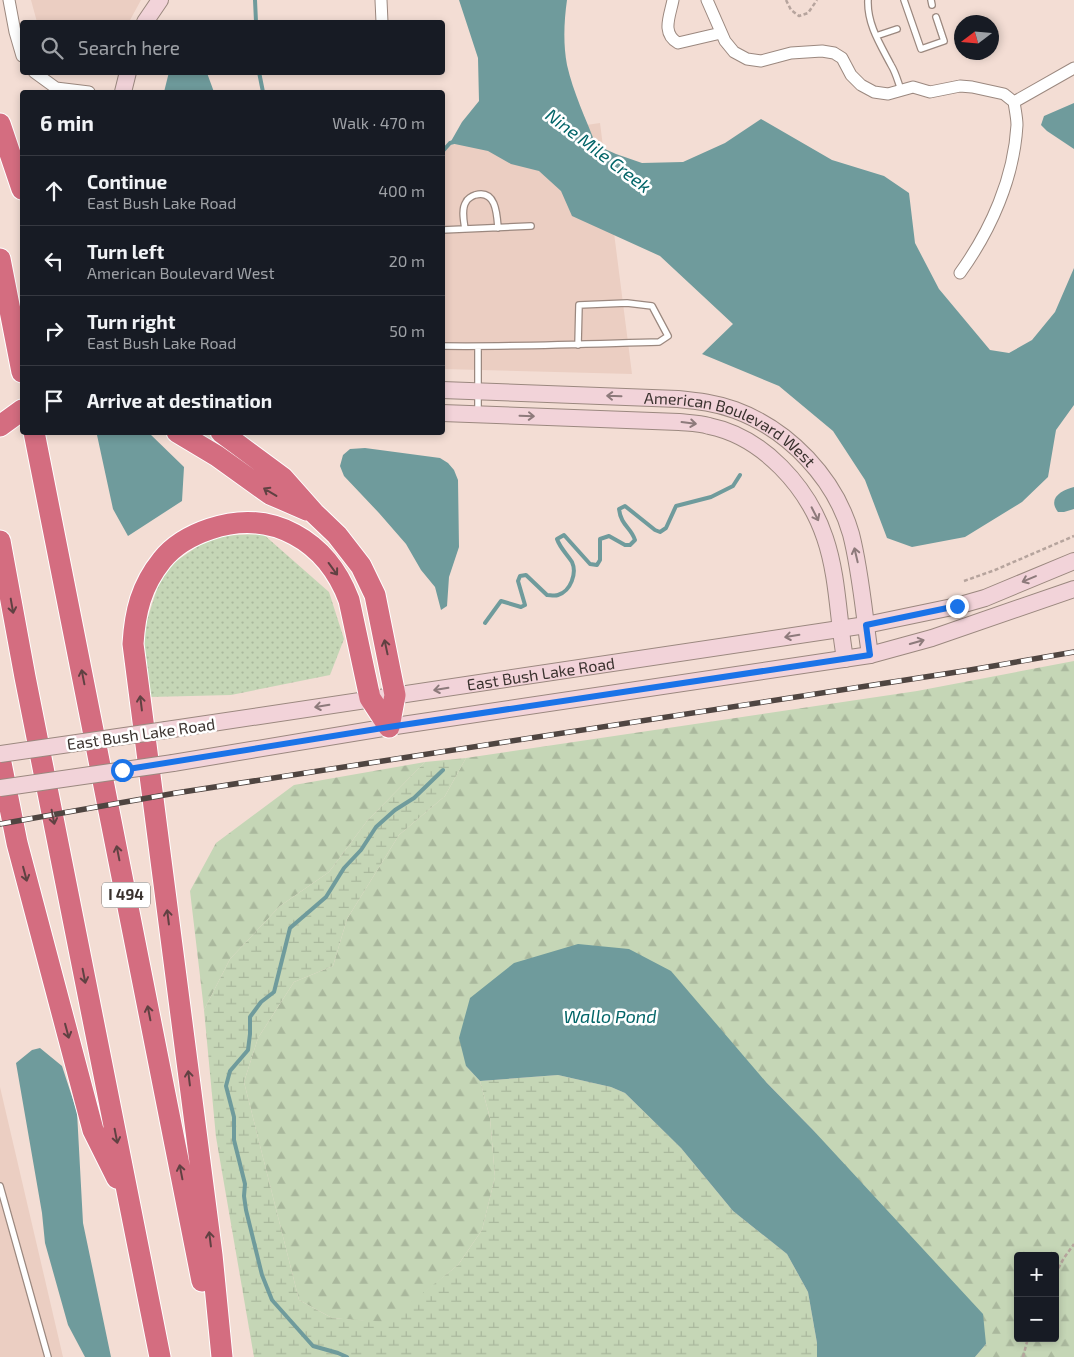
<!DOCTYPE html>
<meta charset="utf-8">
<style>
:root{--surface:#171b24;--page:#20242c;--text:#f1f3f6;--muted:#9ea1a6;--line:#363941}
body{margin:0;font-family:"Exo 2",sans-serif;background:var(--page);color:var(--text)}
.controls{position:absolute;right:15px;bottom:15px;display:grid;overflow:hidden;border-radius:5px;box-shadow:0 2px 8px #0003}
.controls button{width:45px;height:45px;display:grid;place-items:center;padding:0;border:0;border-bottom:1px solid var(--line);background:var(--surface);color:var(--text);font:25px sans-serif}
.compass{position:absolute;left:954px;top:15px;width:45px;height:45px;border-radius:50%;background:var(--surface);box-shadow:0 2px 8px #0003;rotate:254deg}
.stop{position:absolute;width:15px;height:15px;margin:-11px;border:4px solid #1a73e8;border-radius:50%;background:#fff}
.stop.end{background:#1a73e8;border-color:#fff;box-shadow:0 1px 5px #0008}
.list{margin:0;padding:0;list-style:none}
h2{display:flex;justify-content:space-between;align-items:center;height:65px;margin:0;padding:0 20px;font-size:21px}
h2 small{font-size:16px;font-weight:400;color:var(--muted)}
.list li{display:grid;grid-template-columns:32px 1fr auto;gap:15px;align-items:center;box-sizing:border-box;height:70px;padding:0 20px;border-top:1px solid var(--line)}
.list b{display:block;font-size:19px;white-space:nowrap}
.list p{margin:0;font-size:16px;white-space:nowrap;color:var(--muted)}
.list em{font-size:16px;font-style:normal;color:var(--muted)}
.icon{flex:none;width:28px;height:28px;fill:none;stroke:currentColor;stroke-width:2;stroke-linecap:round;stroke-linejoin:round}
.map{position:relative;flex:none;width:1074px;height:1357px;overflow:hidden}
.search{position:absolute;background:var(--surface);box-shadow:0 2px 8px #0003;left:20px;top:20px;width:425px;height:55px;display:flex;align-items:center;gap:12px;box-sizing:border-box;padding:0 18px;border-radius:5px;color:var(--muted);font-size:19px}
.panel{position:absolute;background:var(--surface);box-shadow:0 2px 8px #0003;left:20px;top:90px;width:425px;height:345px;border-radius:5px}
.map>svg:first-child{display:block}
</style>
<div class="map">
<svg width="1074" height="1357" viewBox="0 0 1074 1357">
<defs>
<pattern id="grass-dots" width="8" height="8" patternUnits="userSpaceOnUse" patternTransform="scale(1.25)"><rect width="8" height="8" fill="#c5d6b6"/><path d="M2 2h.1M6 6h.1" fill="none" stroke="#aab89d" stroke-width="1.8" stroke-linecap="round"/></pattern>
<pattern id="forest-firs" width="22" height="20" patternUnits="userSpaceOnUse" patternTransform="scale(1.25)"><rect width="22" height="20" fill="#c5d6b6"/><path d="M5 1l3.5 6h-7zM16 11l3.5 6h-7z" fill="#aab89d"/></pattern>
<pattern id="wetland-marsh" width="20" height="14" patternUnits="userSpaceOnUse" patternTransform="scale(1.25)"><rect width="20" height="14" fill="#c5d6b6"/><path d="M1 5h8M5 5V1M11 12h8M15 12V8" fill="none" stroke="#aab89d"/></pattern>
</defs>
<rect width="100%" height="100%" fill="#f3ddd4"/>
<path fill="#ebcec2" d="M31,0H141L129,22H37Z
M600,123L632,374L443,369L442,146Z
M0,1087L63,1357H0Z"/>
<path fill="url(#grass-dots)" d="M263,534L329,592L344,639L330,675L231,695L150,697L141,639L163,570L213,536Z"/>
<path fill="url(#forest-firs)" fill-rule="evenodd" d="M1074,661V1357H975L986,1344L813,1130L766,1082L466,1066L480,1081L490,1118L495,1177L482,1230L458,1265L387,1323L332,1318L299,1300L244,1082L258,1038L294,982L333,966L347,919L399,835L445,796L466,758L917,691ZM1018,1256H1055V1338H1018Z
M425,762L367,821L329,872L280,906L230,959L204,1010L190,891L216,843L294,785Z"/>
<path fill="url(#wetland-marsh)" d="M466,758L445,796L399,835L347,919L333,966L294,982L258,1038L244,1082L299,1300L332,1318L386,1322L458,1265L482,1230L495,1177L490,1118L480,1081L558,1075L611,1087L625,1093L681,1148L733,1211L787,1254L808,1292L817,1343V1357H254L216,1137L204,1010L230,959L280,906L329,872L367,821L425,762Z"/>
<path fill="#6f9b9c" d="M459,0H567C564,21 563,44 567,65C573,92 586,119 596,145L616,154L642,163L683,162L725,143L761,119L832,160L884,176L909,193L915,243L939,289L990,350L1009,353L1032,340L1055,312L1074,268V405L1056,430L1048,477L1022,502L965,537L912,547L887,538L865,480L833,431L779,386L702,354L733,324L660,256L572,216L561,191L539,171L511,164L488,151L450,143L462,122L479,101L478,58Z
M169,72L207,73L214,92H164Z
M1074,103V149L1047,131L1041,125L1044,116Z
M107,432L149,433L184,467L182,501L128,536L113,509L97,435Z
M365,448L440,458L448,463L454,470L458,480L459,547L449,577L447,606L441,610L435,587L421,570L406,544L379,513L344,476L340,466L343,455L350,449Z
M1074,487V509L1064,512H1058C1047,498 1062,490 1074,487Z
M578,944L629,949L671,971L766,1082L813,1130L983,1314L986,1344L975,1357H817V1343L808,1292L787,1254L733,1211L681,1148L625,1093L611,1087L558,1075L480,1081L466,1066L459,1038L470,998L514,963Z
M40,1048L62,1066L77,1112L83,1223L111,1357H85L68,1325L45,1243L42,1213L16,1063L32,1050Z"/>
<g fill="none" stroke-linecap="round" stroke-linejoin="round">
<path stroke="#6f9b9c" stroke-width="4" d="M255,0L256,22
M259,72L263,92
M442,152L450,143L454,142
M485,623L501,601L521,607L525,605L518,581L520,576L526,575L547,595C550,595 555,596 558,595C571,591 577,573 572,562C567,554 560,548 557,539L564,535L590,564L597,565L600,560V539L609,536L625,545H630L635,540C631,527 621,526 619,509L625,506L655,530L660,532L666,528L676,506L711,497L733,486L740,475
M347,1357L338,1353L313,1346L272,1300L262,1275L246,1210L244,1196L245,1184L234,1140V1117L226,1086L230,1071L248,1050L250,1034V1017L261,1002L274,992L290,928L326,897L344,868L361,850L376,827L395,810L414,798L443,770"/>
<defs>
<path id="lane" d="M868,0C867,24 880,44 891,65C896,73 898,82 901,90
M904,0L921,49L944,41L936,17
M931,0L932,5
M876,36L897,29
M465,229C464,222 461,209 466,202C467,199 472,196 475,195C496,189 497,214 498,228
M442,230L531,226
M442,346C515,347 587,344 659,342L668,336L652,306L627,303L579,305L578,345
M478,412V347
M0,1186L48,1357"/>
<path id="street" d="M9,0L15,32L22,56
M381,0L382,22
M673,0C670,16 661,33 678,43L721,33
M707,0L725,41L734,52L747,59L761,61L791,53L822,51L834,53L842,58L851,75L861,85L874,92L888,94L913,87L930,92L960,86L972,87L1004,94L1014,102
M34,72L56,88L89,92
M1014,102L1074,68
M960,273C991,230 1014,178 1017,125C1017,118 1015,109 1014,102"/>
<g id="secondary">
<path d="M145,22L160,0"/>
<path d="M123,92L128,72"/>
<path id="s1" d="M442,390L678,399C698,401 716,403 735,410C789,430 835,478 851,534C861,573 864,615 870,655"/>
<path d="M442,413L679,422C689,423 699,423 709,426C763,437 808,487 825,538C838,576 838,619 845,659"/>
<path id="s2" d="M166,730L866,625L957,606L985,598L1074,561"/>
<path d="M173,763L389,727L870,655L932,638L1074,589"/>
</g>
<path id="highway" d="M0,124L22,189
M0,259L22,372
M0,426L22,410
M34,432L202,1281
M177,432L217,456L270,494L307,510
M221,432L283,478L314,513L337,535L361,566L375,595L395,695L389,727
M0,541L25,677L160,1357
M0,758L17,843L93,1130L117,1178
M222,1357L212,1255L133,644C135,612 141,586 162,560C174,545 192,535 210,529C272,508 327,541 349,600L370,698L389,727"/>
</defs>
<use href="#lane" stroke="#9b887f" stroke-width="8"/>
<use href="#street" stroke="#9b887f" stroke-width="13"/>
<use href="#secondary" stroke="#9b887f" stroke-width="18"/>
<use href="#highway" stroke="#fff" stroke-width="23"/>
<path stroke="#b6a49d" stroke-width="2.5" stroke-dasharray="4 2.5" stroke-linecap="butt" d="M786,0L791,10L799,16L808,13L817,0
M964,581L995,570L1074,536
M1055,1274L1064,1258L1074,1244
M1023,1357L1028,1338"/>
<use href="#lane" stroke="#fff" stroke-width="5.5"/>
<use href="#street" stroke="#fff" stroke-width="11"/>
<use href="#secondary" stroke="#f2d3d9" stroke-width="16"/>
<use href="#highway" stroke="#d46d80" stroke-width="21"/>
<defs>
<path id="rail" d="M0,824L176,793L970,670L1074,652"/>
</defs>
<use href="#rail" stroke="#4f4541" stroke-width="5.5"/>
<use href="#rail" stroke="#fff" stroke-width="4" stroke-dasharray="11" stroke-linecap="butt"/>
<defs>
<path id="secondary-bridge" d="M0,754L166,730
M0,788L173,763"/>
</defs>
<use href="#secondary-bridge" stroke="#9b887f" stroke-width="18" stroke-linecap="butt"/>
<use href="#secondary-bridge" stroke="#f2d3d9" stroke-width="16"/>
</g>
<defs><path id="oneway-shaft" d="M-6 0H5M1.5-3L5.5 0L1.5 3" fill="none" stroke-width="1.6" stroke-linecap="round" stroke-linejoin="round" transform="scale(1.25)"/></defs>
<g stroke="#8d7a7b">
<use href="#oneway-shaft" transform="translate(614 396) rotate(-178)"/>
<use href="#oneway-shaft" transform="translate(527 416) rotate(2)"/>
<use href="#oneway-shaft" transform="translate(689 423) rotate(7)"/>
<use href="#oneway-shaft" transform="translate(815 514) rotate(63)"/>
<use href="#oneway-shaft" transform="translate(856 555) rotate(-103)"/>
<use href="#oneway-shaft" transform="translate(1029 579) rotate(157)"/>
<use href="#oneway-shaft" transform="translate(792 636) rotate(171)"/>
<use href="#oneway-shaft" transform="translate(917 642) rotate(-16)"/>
<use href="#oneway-shaft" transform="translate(441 689) rotate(171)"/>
<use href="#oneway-shaft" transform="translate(322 706) rotate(171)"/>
</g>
<g stroke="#604142">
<use href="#oneway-shaft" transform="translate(270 492) rotate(-149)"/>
<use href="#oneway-shaft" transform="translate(333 569) rotate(54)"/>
<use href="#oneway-shaft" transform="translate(12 606) rotate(80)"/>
<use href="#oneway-shaft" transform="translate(386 647) rotate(-102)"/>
<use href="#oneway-shaft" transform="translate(83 677) rotate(-101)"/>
<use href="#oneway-shaft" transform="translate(141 703) rotate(-97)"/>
<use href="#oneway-shaft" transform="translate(53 817) rotate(79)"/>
<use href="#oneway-shaft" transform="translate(118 853) rotate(-101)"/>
<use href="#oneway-shaft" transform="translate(25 874) rotate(75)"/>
<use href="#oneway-shaft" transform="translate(168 917) rotate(-97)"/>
<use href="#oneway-shaft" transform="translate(84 976) rotate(79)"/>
<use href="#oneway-shaft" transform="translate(149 1013) rotate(-101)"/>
<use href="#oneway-shaft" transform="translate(67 1031) rotate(75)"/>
<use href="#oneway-shaft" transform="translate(189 1078) rotate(-97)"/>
<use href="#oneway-shaft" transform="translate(116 1136) rotate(79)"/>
<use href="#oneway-shaft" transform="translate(181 1172) rotate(-101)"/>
<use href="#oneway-shaft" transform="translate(210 1239) rotate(-97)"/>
</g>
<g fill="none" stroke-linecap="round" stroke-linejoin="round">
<path stroke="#1a73e8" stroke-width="6" d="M122,770L389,727L870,655L866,625L957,606"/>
</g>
<g text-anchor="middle" stroke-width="5" stroke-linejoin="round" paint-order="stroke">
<rect fill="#fff" stroke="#75706d" stroke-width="1" x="102" y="882.5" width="48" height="25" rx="4"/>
<g font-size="15" font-weight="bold" fill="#3a322e">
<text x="126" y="900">I 494</text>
</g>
<g font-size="16" fill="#3a322e" stroke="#fff">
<text dy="6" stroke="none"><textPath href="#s1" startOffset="296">American Boulevard West</textPath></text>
<text dy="6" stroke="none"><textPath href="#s2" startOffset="379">East Bush Lake Road</textPath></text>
<text transform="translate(141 734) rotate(-8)" y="6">East Bush Lake Road</text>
</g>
<g font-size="18" font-style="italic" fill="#026568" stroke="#fff">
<text transform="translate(598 151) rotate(37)" y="6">Nine Mile Creek</text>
<text x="610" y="1023">Wallo Pond</text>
</g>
</g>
</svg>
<div class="controls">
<button>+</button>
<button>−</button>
</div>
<svg class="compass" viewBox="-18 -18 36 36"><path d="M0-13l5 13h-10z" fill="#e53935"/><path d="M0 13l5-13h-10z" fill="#9ea1a6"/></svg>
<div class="stop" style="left:122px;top:770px"></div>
<div class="stop end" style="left:957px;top:606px"></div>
<div class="search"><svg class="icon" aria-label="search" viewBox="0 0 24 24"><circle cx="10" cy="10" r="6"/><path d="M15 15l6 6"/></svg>Search here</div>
<section class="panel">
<h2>6 min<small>Walk · 470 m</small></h2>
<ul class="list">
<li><svg class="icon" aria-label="ahead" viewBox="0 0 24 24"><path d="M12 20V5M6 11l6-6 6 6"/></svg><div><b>Continue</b><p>East Bush Lake Road</p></div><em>400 m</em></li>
<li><svg class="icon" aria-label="left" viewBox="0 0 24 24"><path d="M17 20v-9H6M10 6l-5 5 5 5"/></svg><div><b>Turn left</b><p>American Boulevard West</p></div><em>20 m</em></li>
<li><svg class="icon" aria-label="right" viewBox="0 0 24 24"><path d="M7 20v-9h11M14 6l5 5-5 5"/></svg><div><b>Turn right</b><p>East Bush Lake Road</p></div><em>50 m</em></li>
<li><svg class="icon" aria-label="arrive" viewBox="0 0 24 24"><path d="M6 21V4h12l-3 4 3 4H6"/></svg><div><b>Arrive at destination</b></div></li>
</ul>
</section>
</div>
